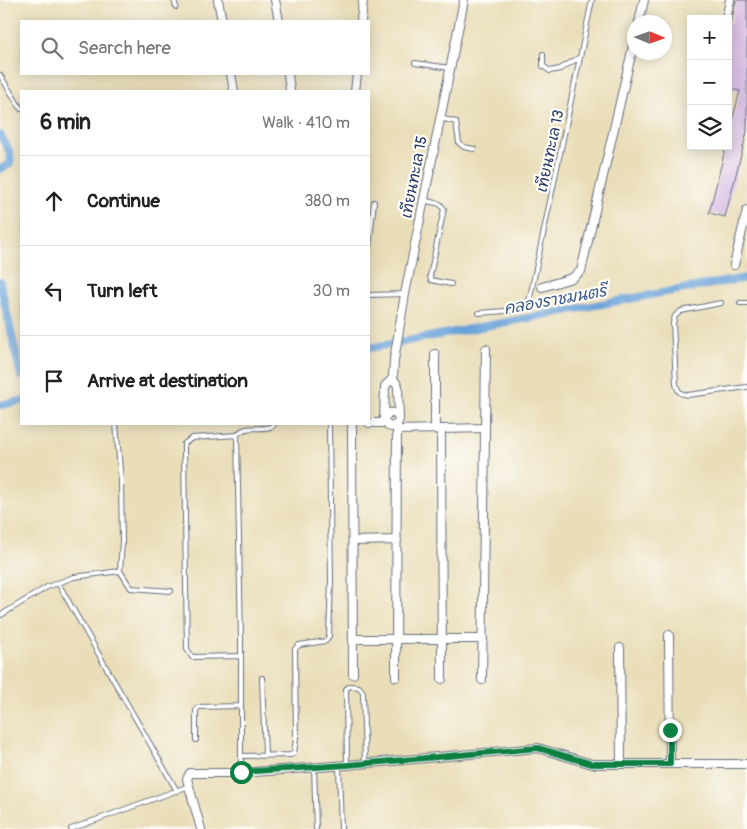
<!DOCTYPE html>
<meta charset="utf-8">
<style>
:root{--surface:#fff;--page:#f6f6f6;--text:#222;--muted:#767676;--line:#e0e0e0}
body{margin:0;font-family:Pangolin,"Playpen Sans Thai",sans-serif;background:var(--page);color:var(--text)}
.controls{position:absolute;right:15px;top:15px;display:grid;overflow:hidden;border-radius:0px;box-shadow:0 2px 12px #0003}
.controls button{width:45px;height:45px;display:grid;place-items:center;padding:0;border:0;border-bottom:1px solid var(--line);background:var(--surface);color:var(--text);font:25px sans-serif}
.compass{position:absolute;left:627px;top:15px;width:45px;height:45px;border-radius:50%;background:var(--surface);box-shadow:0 2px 12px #0003;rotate:92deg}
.stop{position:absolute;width:15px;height:15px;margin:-11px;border:4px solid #0b8043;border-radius:50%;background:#fff}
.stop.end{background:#0b8043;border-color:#fff;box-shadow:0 1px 5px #0008}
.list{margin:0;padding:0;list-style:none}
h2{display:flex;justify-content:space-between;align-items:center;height:65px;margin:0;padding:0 20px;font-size:21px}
h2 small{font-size:16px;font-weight:400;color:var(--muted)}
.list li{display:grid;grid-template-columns:32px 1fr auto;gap:15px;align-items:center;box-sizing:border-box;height:90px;padding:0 20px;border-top:1px solid var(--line)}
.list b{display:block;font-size:19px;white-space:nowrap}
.list em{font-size:16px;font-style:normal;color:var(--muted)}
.icon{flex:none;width:28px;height:28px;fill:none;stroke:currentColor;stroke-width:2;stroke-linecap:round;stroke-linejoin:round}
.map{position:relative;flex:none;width:747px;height:829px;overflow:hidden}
.search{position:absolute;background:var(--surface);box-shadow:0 2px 12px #0003;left:20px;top:20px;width:350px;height:55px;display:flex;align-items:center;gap:12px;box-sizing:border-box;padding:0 18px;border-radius:0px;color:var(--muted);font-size:19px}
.panel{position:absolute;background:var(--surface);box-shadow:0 2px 12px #0003;left:20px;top:90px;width:350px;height:335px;border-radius:0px}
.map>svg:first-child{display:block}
</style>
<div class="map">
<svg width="747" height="829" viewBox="0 0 747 829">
<rect width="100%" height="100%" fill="#fdfcf7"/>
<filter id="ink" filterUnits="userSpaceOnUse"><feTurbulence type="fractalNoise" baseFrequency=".02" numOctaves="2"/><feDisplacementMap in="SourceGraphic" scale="10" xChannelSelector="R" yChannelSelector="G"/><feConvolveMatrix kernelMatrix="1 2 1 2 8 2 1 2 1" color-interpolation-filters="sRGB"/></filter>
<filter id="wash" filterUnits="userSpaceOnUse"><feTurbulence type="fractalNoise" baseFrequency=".0096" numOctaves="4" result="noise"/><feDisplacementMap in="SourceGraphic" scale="20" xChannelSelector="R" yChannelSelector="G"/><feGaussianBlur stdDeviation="1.12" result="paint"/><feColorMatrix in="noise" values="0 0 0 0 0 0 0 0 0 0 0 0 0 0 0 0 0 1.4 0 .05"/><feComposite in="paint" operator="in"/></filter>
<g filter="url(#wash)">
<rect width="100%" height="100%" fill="#eadeb9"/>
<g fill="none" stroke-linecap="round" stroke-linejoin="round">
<path stroke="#6aa3d9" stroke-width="8" d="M0,135C5,144 13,153 10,164L0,169
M0,282L21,376
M369,348C495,325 621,299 747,278
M0,405L21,401"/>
</g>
<g id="blocks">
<path fill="#d3b6e2" d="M736,0H747V132L725,217L709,213L726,146H728V136L740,91L728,88V24L732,20Z"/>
</g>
</g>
<g filter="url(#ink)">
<use href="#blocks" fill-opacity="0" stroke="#636c7e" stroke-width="1"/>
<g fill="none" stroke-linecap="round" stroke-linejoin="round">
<defs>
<path id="lane" d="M174,0L176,7
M543,54V66L550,71L560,69L580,57
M415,63L450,68
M0,75L21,109
M440,118L456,122L459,143L464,147L474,149
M423,200L440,204L444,209L430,276L431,280L451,284
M369,247L374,202
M369,295L405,294
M721,303L681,311L675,316L673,323L676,384C678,392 680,394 688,395L747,387
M740,303H747
M479,313L519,310L524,309L529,302L592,0
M237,435C246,423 261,432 273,426L274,424
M120,571L131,588L171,591
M58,583L177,791
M1,615L47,587L74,577L120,571L122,542L121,481L116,424
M241,656L192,657L187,649L184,450V444L192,438L237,435L241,641V773
M262,678L265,755
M196,740V711L198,707L240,706
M242,756L291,755L294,753L296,738L295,649L299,645L326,641L329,636L331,580L329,424
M347,765L346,689L350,686L359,687L363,692L365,763
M339,766L341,829
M314,767L316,829
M71,829L189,786"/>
<path id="street" d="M218,0L222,21
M275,0L279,21
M726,19L730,0
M361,21L363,0
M639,22L644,0
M231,74L234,91
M288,74L290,91
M355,91L357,74
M734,265L747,210
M542,287L572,278L581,271L634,42
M435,354V429
M384,418L385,386L393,378
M399,419L398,386L393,378L394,360L405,294L464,0
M369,423H385
M352,424L353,674
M398,430L485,428
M441,430L442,679
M353,541L397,540
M669,635L670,764
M353,639H483
M620,648L621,764
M396,677L397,424C401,418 397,412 389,413L385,416L384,421L388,426L392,427L397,424
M482,680L486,349
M201,829L187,779L190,773H241L347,765L538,748L592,764H747"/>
</defs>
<use href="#lane" stroke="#636c7e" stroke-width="6"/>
<use href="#street" stroke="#636c7e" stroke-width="10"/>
<use href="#lane" stroke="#fff" stroke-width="4"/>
<use href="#street" stroke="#fff" stroke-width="8"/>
</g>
</g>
<g fill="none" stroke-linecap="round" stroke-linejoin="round" filter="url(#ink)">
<path stroke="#0b8043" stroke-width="6" d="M241,772L347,765L538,748L592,764H670V730"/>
</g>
<g text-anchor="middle" stroke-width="4.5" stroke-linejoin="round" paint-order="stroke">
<g font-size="15" fill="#1b2f5e" stroke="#fdfcf7">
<text transform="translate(550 151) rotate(-78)" y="5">เทียนทะเล 13</text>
<text transform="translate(414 177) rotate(-79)" y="5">เทียนทะเล 15</text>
</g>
<g font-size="16" font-style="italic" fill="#375889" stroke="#fdfcf7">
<text transform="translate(555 299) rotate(-10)" y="6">คลองราชมนตรี</text>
</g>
</g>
</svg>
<div class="controls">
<button>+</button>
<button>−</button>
<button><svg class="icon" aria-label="layers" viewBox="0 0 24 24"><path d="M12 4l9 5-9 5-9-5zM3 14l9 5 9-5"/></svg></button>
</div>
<svg class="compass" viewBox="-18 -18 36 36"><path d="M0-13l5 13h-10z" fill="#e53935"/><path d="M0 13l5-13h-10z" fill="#767676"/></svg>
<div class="stop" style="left:241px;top:772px"></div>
<div class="stop end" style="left:670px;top:730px"></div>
<div class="search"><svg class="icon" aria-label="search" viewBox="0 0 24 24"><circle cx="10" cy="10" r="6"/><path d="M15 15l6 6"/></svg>Search here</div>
<section class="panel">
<h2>6 min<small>Walk · 410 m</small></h2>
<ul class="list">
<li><svg class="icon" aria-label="ahead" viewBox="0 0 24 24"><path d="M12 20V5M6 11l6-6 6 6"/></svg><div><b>Continue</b></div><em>380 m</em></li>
<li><svg class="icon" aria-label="left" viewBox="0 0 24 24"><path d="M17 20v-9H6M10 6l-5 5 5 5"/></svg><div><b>Turn left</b></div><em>30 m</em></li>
<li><svg class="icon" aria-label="arrive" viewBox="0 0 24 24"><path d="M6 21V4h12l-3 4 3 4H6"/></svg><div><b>Arrive at destination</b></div></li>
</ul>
</section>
</div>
